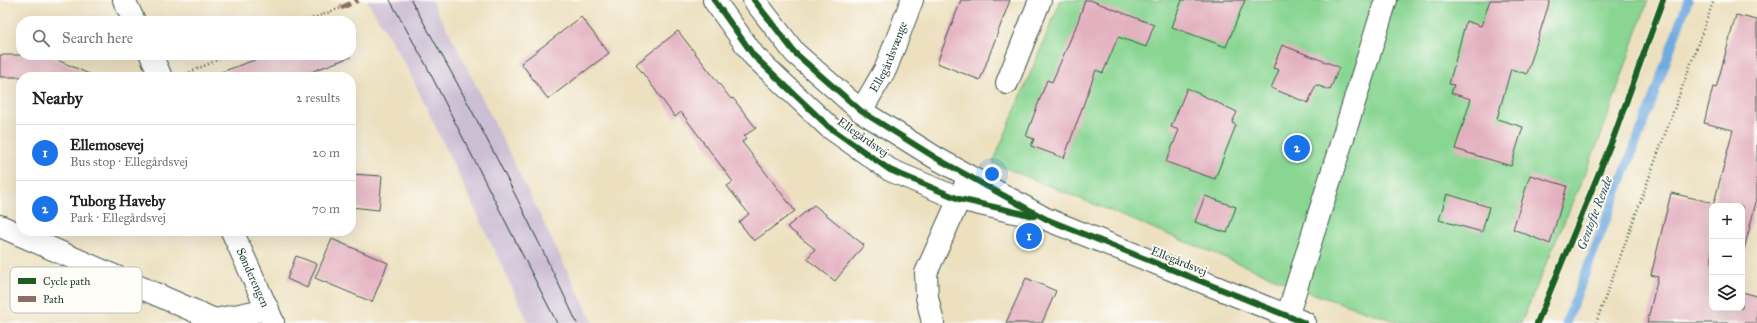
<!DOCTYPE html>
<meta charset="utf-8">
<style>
:root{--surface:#fff;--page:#f6f6f6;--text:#202124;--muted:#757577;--line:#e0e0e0;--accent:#1a73e8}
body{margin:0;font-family:"IM FELL Great Primer",serif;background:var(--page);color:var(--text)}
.controls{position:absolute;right:12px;bottom:12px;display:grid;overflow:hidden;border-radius:8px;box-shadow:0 4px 16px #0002}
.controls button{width:36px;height:36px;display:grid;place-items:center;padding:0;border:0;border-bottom:1px solid var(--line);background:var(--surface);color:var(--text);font:20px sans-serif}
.you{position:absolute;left:992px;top:174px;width:14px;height:14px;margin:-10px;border:3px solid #fff;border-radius:50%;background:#1a73e8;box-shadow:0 0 0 6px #1a73e833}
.badge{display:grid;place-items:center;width:26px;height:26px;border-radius:50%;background:var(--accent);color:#fff;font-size:13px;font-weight:700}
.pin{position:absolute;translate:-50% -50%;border:2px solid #fff;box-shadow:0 1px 4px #0006}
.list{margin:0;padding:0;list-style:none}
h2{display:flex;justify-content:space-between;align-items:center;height:52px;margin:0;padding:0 16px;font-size:17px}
h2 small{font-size:13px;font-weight:400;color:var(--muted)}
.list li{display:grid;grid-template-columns:26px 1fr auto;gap:12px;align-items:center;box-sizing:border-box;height:56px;padding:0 16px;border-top:1px solid var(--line)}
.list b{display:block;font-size:15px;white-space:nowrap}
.list p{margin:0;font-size:13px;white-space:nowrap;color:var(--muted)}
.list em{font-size:13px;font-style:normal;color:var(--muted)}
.icon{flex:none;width:22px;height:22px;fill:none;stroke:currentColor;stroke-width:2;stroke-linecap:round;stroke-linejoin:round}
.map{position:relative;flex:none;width:1757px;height:323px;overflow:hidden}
.search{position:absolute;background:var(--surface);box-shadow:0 4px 16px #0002;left:16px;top:16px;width:340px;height:44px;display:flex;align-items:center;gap:10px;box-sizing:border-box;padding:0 14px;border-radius:16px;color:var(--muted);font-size:15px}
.panel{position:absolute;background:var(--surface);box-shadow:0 4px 16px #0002;left:16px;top:72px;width:340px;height:164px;border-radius:16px}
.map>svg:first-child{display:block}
</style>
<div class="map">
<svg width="1757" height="323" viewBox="0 0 1757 323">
<rect width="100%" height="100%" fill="#fdfcf7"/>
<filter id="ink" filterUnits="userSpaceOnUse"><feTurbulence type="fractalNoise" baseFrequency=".025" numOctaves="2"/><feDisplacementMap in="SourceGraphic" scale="8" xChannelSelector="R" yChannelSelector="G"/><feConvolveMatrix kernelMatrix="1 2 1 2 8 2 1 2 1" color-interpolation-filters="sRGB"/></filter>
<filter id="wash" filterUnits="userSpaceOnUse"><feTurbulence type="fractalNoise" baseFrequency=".012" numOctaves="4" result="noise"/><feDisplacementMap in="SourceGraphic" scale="16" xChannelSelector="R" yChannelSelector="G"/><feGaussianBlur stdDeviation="0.9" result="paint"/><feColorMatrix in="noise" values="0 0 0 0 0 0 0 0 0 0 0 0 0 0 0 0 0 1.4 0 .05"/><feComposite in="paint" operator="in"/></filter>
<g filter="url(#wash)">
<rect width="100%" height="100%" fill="#ece0bf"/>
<path fill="#ccbed4" d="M367,0H431L456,45L593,323H529L409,71Z"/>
<path fill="#89d693" stroke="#548a64" d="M1061,0H1648L1602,133L1521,323H1401L1314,294L993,163Z"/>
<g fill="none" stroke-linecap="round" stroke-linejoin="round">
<path stroke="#70aae0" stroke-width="9" d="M1566,323L1648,112L1688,0"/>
</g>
<g id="blocks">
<path fill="#e3b0bf" d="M961,0H1010L980,80L937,63Z
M1085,0H1090L1154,25L1146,47L1118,37L1103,73L1096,70L1064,158L1031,146L1034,139L1026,136L1047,80L1052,82L1077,24Z
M1182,0H1245L1226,47L1172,27Z
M1490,0H1550L1527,74L1511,69L1497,119L1523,127L1511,166L1455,149L1471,99L1451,93L1454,85L1449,84L1466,21L1481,26Z
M1736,15L1757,20V198L1742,258V206H1712V308H1742V292L1757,296V323H1647L1658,277L1651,275L1671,193L1714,203L1733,130L1704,123L1713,87L1716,88Z
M581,17L609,53L548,99L521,63Z
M678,31L731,99L733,98L756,128L744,136L746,139L742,142L795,211L754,241L739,222L749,214L727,186L733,182L681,112L675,117L636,64Z
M1282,45L1339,67L1330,90L1316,85L1308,103L1271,88L1279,70L1273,68Z
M0,55H46L96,77H0Z
M268,55H349L350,57L298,77H216V74Z
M1187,88L1237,112L1232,123L1236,125L1215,179L1166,162L1179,130L1171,127Z
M351,174L382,176L379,210L351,207Z
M1530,175L1567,186L1550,244L1513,229Z
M1447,194L1489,207L1482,232L1439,220Z
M1205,196L1236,207L1227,233L1195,222Z
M814,205L864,245L835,281L807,259L815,249L787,227Z
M332,239L388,263L372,302L315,278Z
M296,256L317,264L307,288L287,279Z
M1026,278L1056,291L1042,323H1006Z"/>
</g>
</g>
<g filter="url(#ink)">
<use href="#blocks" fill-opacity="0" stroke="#3e5549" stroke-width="1"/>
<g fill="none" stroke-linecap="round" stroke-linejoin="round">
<defs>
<g id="minor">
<path d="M124,0L134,21"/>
<path d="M714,0L754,56L829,127L890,170L959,199L1023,214"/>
<path d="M754,0L795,53L861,111L936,158L1046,219L1305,323"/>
<path d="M151,55L161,77"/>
<path d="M1007,83L1040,0"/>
<path id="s1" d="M861,111L886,68L912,0"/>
<path d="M0,226L215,320L268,309"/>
<path id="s2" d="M232,231L273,322"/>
<path d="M1287,317L1386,0"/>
<path d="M933,323L927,297L926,273L965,186"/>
</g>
</defs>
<use href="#minor" stroke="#3e5549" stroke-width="24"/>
<path stroke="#3e5549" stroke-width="2.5" stroke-dasharray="1 3" stroke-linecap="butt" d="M305,21L341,8
M186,74L228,55
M1596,323L1714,0"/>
<use href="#minor" stroke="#fff" stroke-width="22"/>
<path stroke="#1f3d34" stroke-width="1" d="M390,0L425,63L557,323
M411,0C471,105 526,213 577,323"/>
<path stroke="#8d6e63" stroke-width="5" stroke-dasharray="10 5" stroke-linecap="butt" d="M341,8L358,0"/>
<defs>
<path id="cycleway" d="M714,0L754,56L829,127L890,170L959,199L1034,216
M754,0L795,53L861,111L936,158L1046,219L1305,323
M1537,323L1614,136L1663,0"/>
</defs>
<use href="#cycleway" stroke="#fdfcf7" stroke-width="8"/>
<use href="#cycleway" stroke="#1b5e20" stroke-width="6"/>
</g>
</g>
<g text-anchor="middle" stroke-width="3.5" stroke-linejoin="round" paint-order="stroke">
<g font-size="12" fill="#1f3d34" stroke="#fdfcf7">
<text dy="4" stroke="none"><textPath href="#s1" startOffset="61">Ellegårdsvænge</textPath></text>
<text transform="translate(863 137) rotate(35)" y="4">Ellegårdsvej</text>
<text transform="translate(1179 261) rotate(22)" y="4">Ellegårdsvej</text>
<text dy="4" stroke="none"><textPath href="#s2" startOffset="51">Sønderengen</textPath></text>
</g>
<g font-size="13" font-style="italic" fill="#375e68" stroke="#fdfcf7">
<text transform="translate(1594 213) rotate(-69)" y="5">Gentofte Rende</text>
</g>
</g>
<rect x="10" y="267" width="132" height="46" rx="6" fill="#fdfcf7" stroke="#bac3bc" stroke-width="1"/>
<rect x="18" y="278" width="18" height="6" fill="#1b5e20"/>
<rect x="18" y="296" width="18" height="6" fill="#8d6e63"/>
<g font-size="11" fill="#1f3d34">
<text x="43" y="285">Cycle path</text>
<text x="43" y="303">Path</text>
</g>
</svg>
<div class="controls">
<button>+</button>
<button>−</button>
<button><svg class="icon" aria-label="layers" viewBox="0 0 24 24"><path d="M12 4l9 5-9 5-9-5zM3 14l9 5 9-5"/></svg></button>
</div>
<div class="you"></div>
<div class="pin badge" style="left:1029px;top:236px">1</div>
<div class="pin badge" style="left:1297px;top:148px">2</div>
<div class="search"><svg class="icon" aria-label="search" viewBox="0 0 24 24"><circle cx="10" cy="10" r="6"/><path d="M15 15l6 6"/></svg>Search here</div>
<section class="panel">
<h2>Nearby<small>2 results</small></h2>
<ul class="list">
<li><span class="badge">1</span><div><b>Ellemosevej</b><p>Bus stop · Ellegårdsvej</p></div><em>20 m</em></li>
<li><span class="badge">2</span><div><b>Tuborg Haveby</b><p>Park · Ellegårdsvej</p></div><em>70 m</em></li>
</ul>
</section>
</div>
